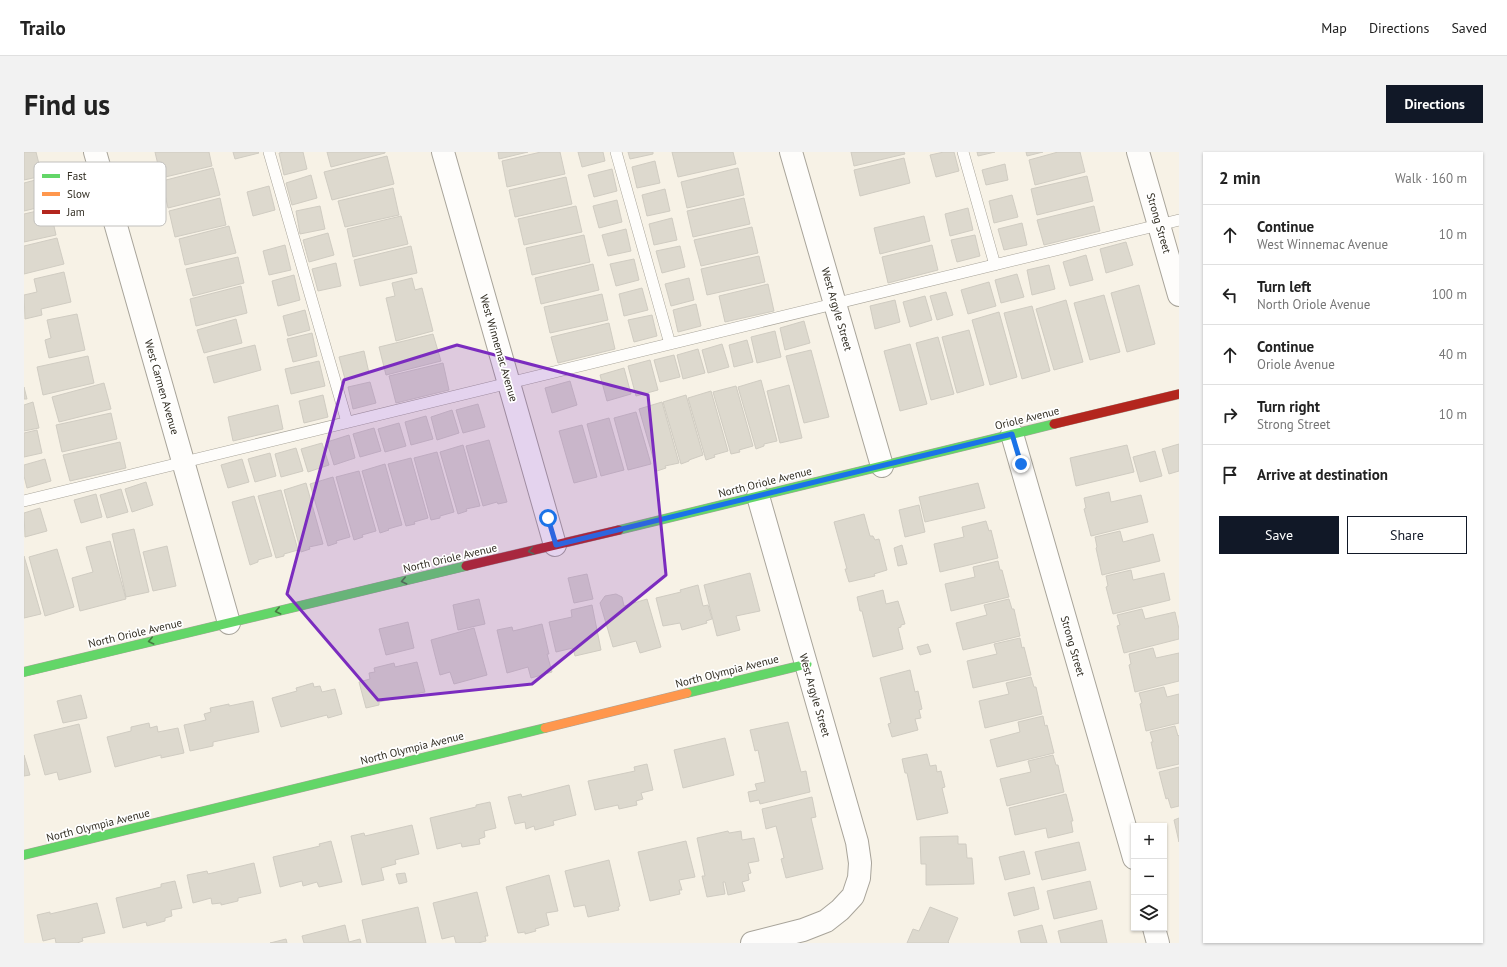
<!DOCTYPE html>
<meta charset="utf-8">
<style>
:root{--surface:#fff;--page:#f2f2f2;--text:#222;--muted:#767676;--line:#e0e0e0;--accent:#111827}
body{margin:0;font-family:"PT Sans",sans-serif;background:var(--page);color:var(--text)}
.controls{position:absolute;right:12px;bottom:12px;display:grid;overflow:hidden;border-radius:0px;box-shadow:0 1px 3px #0004}
.controls button{width:36px;height:36px;display:grid;place-items:center;padding:0;border:0;border-bottom:1px solid var(--line);background:var(--surface);color:var(--text);font:20px sans-serif}
.stop{position:absolute;width:12px;height:12px;margin:-9px;border:3px solid #1a73e8;border-radius:50%;background:#fff}
.stop.end{background:#1a73e8;border-color:#fff;box-shadow:0 1px 4px #0008}
.list{margin:0;padding:0;list-style:none}
h2{display:flex;justify-content:space-between;align-items:center;height:52px;margin:0;padding:0 16px;font-size:17px}
h2 small{font-size:13px;font-weight:400;color:var(--muted)}
.list li{display:grid;grid-template-columns:26px 1fr auto;gap:12px;align-items:center;box-sizing:border-box;height:60px;padding:0 16px;border-top:1px solid var(--line)}
.list b{display:block;font-size:15px;white-space:nowrap}
.list p{margin:0;font-size:13px;white-space:nowrap;color:var(--muted)}
.list em{font-size:13px;font-style:normal;color:var(--muted)}
.actions{display:flex;gap:8px;padding:12px 16px}
.actions a{flex:1;padding:9px 0;border:1px solid var(--accent);border-radius:0px;text-align:center;font-size:14px;color:var(--accent)}
.actions .main{background:var(--accent);color:#fff}
.icon{flex:none;width:22px;height:22px;fill:none;stroke:currentColor;stroke-width:2;stroke-linecap:round;stroke-linejoin:round}
.map{position:relative;flex:none;width:1155px;height:791px;overflow:hidden;border-radius:0px}
header{display:flex;align-items:center;gap:24px;box-sizing:border-box;height:56px;padding:0 20px;background:var(--surface);border-bottom:1px solid var(--line)}
header strong{font-size:19px}
nav{display:flex;gap:22px;margin-inline-start:auto;font-size:14px}
.intro{display:flex;align-items:center;justify-content:space-between;box-sizing:border-box;height:96px;padding:0 24px}
h1{margin:0;font-size:28px}
.button{padding:10px 18px;border-radius:0px;background:var(--accent);color:#fff;font-size:14px;font-weight:700}
main{display:flex;gap:24px;padding:0 24px}
aside{flex:1;background:var(--surface);border-radius:0px;box-shadow:0 1px 3px #0004}
.map>svg:first-child{display:block}
</style>
<header>
<strong>Trailo</strong>
<nav><a>Map</a><a>Directions</a><a>Saved</a></nav>
</header>
<div class="intro"><h1>Find us</h1><a class="button">Directions</a></div>
<main>
<div class="map">
<svg width="1155" height="791" viewBox="0 0 1155 791">
<rect width="100%" height="100%" fill="#f7f2e6"/>
<path fill="#ddd9ce" stroke="#d0ccc2" d="M0,0H12L18,24L0,28Z
M131,0H185L188,14L137,26Z
M209,0H234L235,1L211,7Z
M260,0H279L283,17L260,23L255,1Z
M303,0H361V1L307,15Z
M474,0H504L475,7Z
M517,0H536L541,22L483,35L478,9Z
M554,0H579L581,9L558,15Z
M604,0H629V2L606,7Z
M648,0H709L712,12L654,25Z
M827,0H880L881,2L830,14Z
M920,0H930L935,19L912,25L906,3Z
M953,0H971L954,4Z
M1002,0H1019L1003,4Z
M1034,0H1056L1061,20L1011,33L1005,8Z
M363,4L370,32L308,48L300,20Z
M880,6L886,31L836,44L830,18Z
M631,9L636,31L613,36L608,15Z
M981,12L984,28L962,33L958,18Z
M189,16L196,43L144,56L138,29Z
M714,16L720,43L663,56L657,30Z
M588,17L593,39L570,45L564,23Z
M287,23L293,46L268,53L262,31Z
M1063,24L1069,49L1013,63L1007,37Z
M542,25L548,52L491,65L485,38Z
M19,26L25,53L0,59V31Z
M245,34L251,58L229,64L223,40Z
M369,36L375,63L321,75L314,49Z
M641,37L646,59L623,64L618,43Z
M988,43L994,65L970,71L965,49Z
M196,46L202,73L151,85L145,59Z
M720,46L726,72L669,85L663,59Z
M593,48L598,70L575,76L569,54Z
M296,54L301,77L276,82L272,59Z
M552,54L558,80L500,93L494,67Z
M1070,54L1076,79L1020,93L1013,68Z
M26,56L32,83L0,90V62Z
M944,56L949,78L926,84L921,62Z
M377,64L384,92L329,105L323,77Z
M900,64L906,89L856,102L850,76Z
M648,66L653,88L630,93L625,72Z
M998,71L1003,93L980,98L974,77Z
M205,74L212,101L161,113L155,87Z
M728,75L734,101L677,114L670,88Z
M602,77L607,99L584,104L578,83Z
M304,81L310,103L285,110L279,88Z
M560,83L566,110L508,123L502,96Z
M951,83L956,104L933,110L927,88Z
M33,86L40,112L0,122V94Z
M1102,90L1109,113L1082,121L1076,97Z
M261,93L267,118L245,123L239,99Z
M908,93L914,118L864,131L858,105Z
M387,94L393,121L336,134L330,108Z
M656,94L661,115L638,121L632,99Z
M1062,103L1069,128L1046,134L1039,110Z
M735,104L741,130L683,143L677,117Z
M214,105L220,131L169,144L162,117Z
M610,107L615,128L592,134L586,112Z
M312,111L317,134L294,139L288,117Z
M569,112L575,138L517,152L511,126Z
M1025,113L1031,137L1008,143L1003,118Z
M40,120L47,150L17,157L18,163L1,167L0,143L13,140L10,127Z
M993,122L1000,145L977,151L971,128Z
M270,123L276,148L254,154L248,129Z
M388,126L391,138L398,136L409,179L372,189L362,146L371,144L368,131Z
M665,126L670,148L647,154L641,132Z
M965,130L972,154L944,162L937,138Z
M744,132L750,159L701,170L695,144Z
M1115,133L1131,192L1103,200L1087,141Z
M217,134L223,161L172,174L166,147Z
M618,136L624,158L600,164L595,142Z
M922,140L929,163L913,168L906,144Z
M578,142L584,168L526,181L520,155Z
M1080,143L1096,200L1066,208L1050,151Z
M901,144L908,168L886,175L879,150Z
M871,148L876,170L851,177L846,154Z
M1042,148L1059,210L1030,218L1012,157Z
M672,152L677,174L654,180L649,158Z
M1008,154L1026,219L998,227L980,161Z
M281,158L286,178L264,184L259,164Z
M975,160L993,225L966,233L948,168Z
M53,162L61,198L25,206L21,188L27,186L23,168Z
M628,163L633,184L610,190L604,168Z
M212,167L218,191L180,201L173,178Z
M780,169L786,191L761,198L756,176Z
M585,171L591,197L534,211L527,185Z
M945,178L960,233L933,241L918,185Z
M751,179L757,205L733,211L727,185Z
M288,181L293,204L269,210L263,187Z
M409,182L417,209L362,223L355,195Z
M914,185L930,242L907,248L892,191Z
M723,188L729,210L710,215L705,193Z
M698,192L705,215L684,221L678,198Z
M886,192L903,252L876,259L860,199Z
M231,193L237,218L190,231L183,205Z
M674,197L681,221L659,227L653,203Z
M787,198L805,265L780,271L762,204Z
M340,199L345,221L321,227L315,205Z
M650,203L656,225L636,230L630,208Z
M64,204L70,231L19,243L13,215Z
M626,208L634,238L612,244L604,214Z
M295,209L301,234L267,242L261,217Z
M419,211L425,238L372,251L365,224Z
M600,216L607,242L583,249L576,223Z
M737,228L753,289L740,292V294L732,297L714,235Z
M546,229L553,253L528,261L521,236Z
M346,230L352,251L329,257L324,235Z
M80,231L87,257L35,270L28,245Z
M765,233L778,286L756,291L743,239Z
M712,234L729,294L715,298L716,300L707,302L689,240Z
M0,235L3,247H0Z
M687,239L704,299L690,303L691,305L682,308L664,246Z
M299,243L304,265L280,271L275,249Z
M662,243L679,303L665,308V309L657,312L639,250Z
M9,250L15,276L0,279V253Z
M638,250L655,311L641,314L642,316L633,319L615,257Z
M454,252L461,275L439,281L432,258Z
M254,253L259,277L209,289L204,265Z
M428,258L435,281L413,288L407,265Z
M612,260L627,312L604,318L590,266Z
M87,261L93,287L38,300L32,273Z
M402,264L409,287L387,293L381,270Z
M585,266L600,318L577,324L563,272Z
M375,271L382,294L361,300L354,277Z
M558,273L573,325L550,331L535,279Z
M350,276L357,299L336,305L329,282Z
M13,278L18,301L0,305V281Z
M325,283L331,306L310,313L303,290Z
M465,288L483,350L474,352L473,350L459,354L442,294Z
M96,290L102,316L46,329L39,303Z
M298,291L305,313L284,320L277,297Z
M1155,292V319L1145,322L1138,297Z
M439,293L456,354L442,357L443,359L434,362L416,300Z
M1103,293L1110,320L1052,334L1046,306Z
M272,296L279,319L257,325L251,302Z
M1131,299L1138,324L1116,330L1109,305Z
M413,300L430,360L416,364V366L407,368L390,306Z
M246,301L252,324L231,330L224,307Z
M387,306L404,366L390,370L391,372L382,374L364,312Z
M21,307L27,329L3,336L0,324V313Z
M218,307L225,330L204,336L197,313Z
M361,312L378,373L364,377L365,378L356,381L338,319Z
M335,319L352,379L338,383L339,385L330,388L312,325Z
M309,325L326,385L312,389L313,391L304,394L286,332Z
M122,330L129,353L108,360L101,337Z
M282,331L299,392L285,395L286,397L277,400L260,338Z
M954,331L961,356L901,370L895,345Z
M97,337L104,360L83,366L76,343Z
M257,338L274,398L260,402V404L252,406L234,344Z
M1085,340L1087,350L1117,343L1124,370L1067,384L1060,357L1062,356L1060,346Z
M72,342L78,365L57,371L50,348Z
M230,344L248,404L234,408V410L226,413L208,350Z
M895,353L901,380L881,385L875,358Z
M16,356L23,379L1,385L0,361Z
M840,362L846,384H849L851,388L855,387L863,418L850,422L851,424L825,430L821,417H823L810,370Z
M962,369L965,379L967,378L974,406L916,420L910,392L940,385L938,375Z
M110,377L125,440L102,445L88,382Z
M1096,379L1099,390L1129,382L1136,409L1078,423L1072,396L1073,395L1071,385Z
M86,389L102,447L56,459L48,426L69,420L62,395Z
M878,393L883,412L874,414L870,396Z
M143,394L152,434L129,439L119,400Z
M33,397L50,455L21,464L5,405Z
M0,404L17,462L0,466Z
M974,409L976,418H978L985,445L927,459L921,432L951,425L949,415Z
M1107,418L1109,428L1140,421L1146,448L1089,462L1082,435L1084,434L1082,424Z
M726,421L736,459L712,464L716,478L693,484L680,433Z
M563,422L569,447L550,451L544,426Z
M674,433L679,454L684,453L688,467L682,469L683,471L658,478L656,471L639,474L632,446L657,440L656,438Z
M859,438L862,452L874,449L881,472L877,473V475L874,476L879,497L849,505L838,459H836L833,445Z
M592,442L598,445L600,454L623,447L637,495L616,501L612,489L589,495L576,451L581,444Z
M455,447L461,472L434,478L429,453Z
M985,447L988,457H990L996,484L939,498L932,471L963,463L960,453Z
M568,453L577,498L551,504L549,496L532,500L525,470L548,465L547,458Z
M1118,457L1121,467L1151,460L1155,477V487L1100,501L1093,474L1096,473L1093,463Z
M384,470L390,496L362,503L355,477Z
M518,472L525,502H523L528,520L507,526L504,515L483,521L473,478L488,475L489,479Z
M450,476L463,523L430,532L426,520L416,523L407,488Z
M996,486L998,496L1000,495L1007,523L949,536L943,509L973,502L970,492Z
M904,492L907,500L896,503L893,495Z
M1129,496L1132,506L1155,501V529L1111,540L1105,513L1107,512L1105,502Z
M393,510L401,540L355,550V553L342,556L335,530L346,527L345,521L351,520L350,516L370,511L371,515Z
M886,518L891,540L894,539L898,557L895,558L897,566L891,567L894,578L868,585L864,572L867,571L856,526Z
M1007,525L1010,535H1012L1018,562L961,576L955,549L985,542L982,531Z
M289,531L290,535L296,534L298,540L311,537L318,562L304,566L303,563L257,575L248,546L273,539L272,536Z
M1140,535L1143,545L1155,542V571L1122,579L1116,552L1118,551L1115,541Z
M57,543L63,566L39,571L33,549Z
M229,549L235,580L189,590V594L166,599L160,573L182,568L180,562L187,560L186,556L205,552V554Z
M1019,564L1021,574L1023,573L1030,601L973,615L966,588L996,580L994,570Z
M764,570L777,620L782,619L786,640L736,652L735,648L726,650L724,640L733,638L731,632L741,630L734,598L731,599L726,578Z
M125,571L126,576L133,574L134,580L154,576L160,601L137,606V603L91,615L83,585L107,579V575Z
M55,572L67,620L35,628L33,620L21,623L10,583Z
M1151,574L1154,584L1155,583V612L1133,617L1127,590H1129L1126,580Z
M701,586L710,623L659,636L650,598Z
M903,602L906,614L912,613L913,620L917,619L921,635L918,636L924,661L893,668L883,621H881L878,607Z
M0,603L6,623L0,624Z
M1029,603L1032,613H1034L1040,640L983,654L976,627L1007,620L1004,609Z
M623,612L629,638L617,641L619,647L612,649L613,653L595,657L594,653L571,658L564,629L611,619L610,615Z
M1155,615V654L1147,656L1144,646L1142,647L1135,620Z
M545,633L552,663L529,669L530,673L511,678L510,674L502,677L501,670L491,672L484,645L497,642L498,645Z
M1042,642L1049,669H1047L1049,680L1024,686L1022,676L991,683L985,656Z
M788,645L792,665L787,666L799,717L762,726L757,707L760,706L752,674L742,677L738,657Z
M466,650L472,676L460,679L461,685L455,687L456,692L438,695L437,691L413,697L406,666L452,655V653Z
M1155,666V690L1150,668Z
M388,673L395,702L371,708L372,712L357,716L360,728L338,733L327,684L340,681L341,684Z
M704,679L705,681L717,679L718,688L730,686L735,709L724,711L727,721L724,722L725,728L718,730L721,739L704,743L701,730H699L701,742L683,745L678,724H681L673,686Z
M934,684V692H942L943,706H948L950,732L902,733V712H897L896,685Z
M307,689L318,730L295,735L293,730L279,734L278,729L256,735L249,705L296,694L295,692Z
M662,689L671,725L655,728L658,738H655L656,742L626,749L614,700Z
M1055,690L1062,718L1018,728L1011,700Z
M1000,699L1006,722L981,728L975,705Z
M585,708L596,754L594,755L595,758L564,765L561,753L550,755L541,719Z
M230,711L237,741L214,746V749L197,753V751L188,752L187,746L169,751L163,723L183,719L184,722Z
M381,721L383,730L375,732L372,722Z
M525,723L534,759L522,761L525,773L511,777L512,779L501,782V780L494,781L482,735Z
M151,729L158,756L147,758L148,764L141,766V769L123,774L122,770L99,776L92,746L137,735V732Z
M1066,729L1073,757L1030,767L1023,739Z
M1010,735L1015,757L990,764L984,741Z
M453,740L464,784H461L462,789L454,791H432L430,784L418,787L409,751Z
M73,751L81,781L58,786L59,789L53,791H32L31,786L19,789L13,763L26,760V762Z
M394,755L402,791H343L338,768Z
M906,755L934,766L924,790L925,791H883L889,777L895,779Z
M1078,768L1083,791H1037L1034,779Z
M321,773L325,790L336,787L337,791H280L278,784Z
M1018,773L1023,791H997L994,779Z
M262,787L263,791H246Z"/>
<g fill="none" stroke-linecap="round" stroke-linejoin="round">
<defs>
<path id="lane" d="M245,0L323,270
M592,0L646,192
M939,0L971,113
M0,349L1155,68"/>
<path id="street" d="M71,0L205,471
M419,0L531,393
M767,0L858,314
M1114,0L1155,143
M988,282L1110,706
M1130,776L1134,791
M728,791L779,778L802,769L816,758L829,744L835,726L836,711L833,690L734,344"/>
<path id="fast" d="M595,378L1030,272
M0,520L442,414
M663,541L783,512
M0,703L521,576"/>
<path id="slow" d="M521,576L663,541"/>
<path id="jam" d="M1030,272L1155,242
M442,414L595,378"/>
</defs>
<use href="#lane" stroke="#a8a49a" stroke-width="12"/>
<use href="#street" stroke="#a8a49a" stroke-width="24"/>
<use href="#fast" stroke="#a8a49a" stroke-width="10"/>
<use href="#slow" stroke="#a8a49a" stroke-width="10"/>
<use href="#jam" stroke="#a8a49a" stroke-width="10"/>
<use href="#lane" stroke="#fefdfb" stroke-width="11"/>
<use href="#street" stroke="#fefdfb" stroke-width="22"/>
<use href="#fast" stroke="#63d668" stroke-width="9"/>
<use href="#slow" stroke="#ff974d" stroke-width="9"/>
<use href="#jam" stroke="#b3261e" stroke-width="9"/>
</g>
<defs><path id="oneway-chevron" d="M-2-3.5L2.5 0L-2 3.5" fill="none" stroke-width="1.6" stroke-linecap="round" stroke-linejoin="round"/></defs>
<g stroke="#487942">
<use href="#oneway-chevron" transform="translate(507 399) rotate(167)"/>
<use href="#oneway-chevron" transform="translate(380 429) rotate(167)"/>
<use href="#oneway-chevron" transform="translate(254 459) rotate(167)"/>
<use href="#oneway-chevron" transform="translate(127 489) rotate(167)"/>
</g>
<g fill="none" stroke-linecap="round" stroke-linejoin="round">
<path stroke="#1a73e8" stroke-width="5" d="M524,366L532,393L988,282L997,312"/>
</g>
<path fill="#7b2cbf" fill-opacity="0.2" stroke="#7b2cbf" stroke-width="3" stroke-linejoin="round" d="M433,193L624,243L642,423L508,532L354,548L263,442L320,228Z"/>
<g text-anchor="middle" stroke-width="3.5" stroke-linejoin="round" paint-order="stroke">
<g font-size="11" fill="#312d22" stroke="#fff">
<text transform="translate(1135 71) rotate(74)" y="4">Strong Street</text>
<text transform="translate(813 157) rotate(74)" y="4">West Argyle Street</text>
<text transform="translate(475 196) rotate(74)" y="4">West Winnemac Avenue</text>
<text transform="translate(138 235) rotate(74)" y="4">West Carmen Avenue</text>
<text transform="translate(1003 266) rotate(-14)" y="4">Oriole Avenue</text>
<text transform="translate(741 330) rotate(-14)" y="4">North Oriole Avenue</text>
<text transform="translate(426 406) rotate(-13)" y="4">North Oriole Avenue</text>
<text transform="translate(111 481) rotate(-13)" y="4">North Oriole Avenue</text>
<text transform="translate(1049 494) rotate(74)" y="4">Strong Street</text>
<text transform="translate(703 519) rotate(-14)" y="4">North Olympia Avenue</text>
<text transform="translate(791 543) rotate(74)" y="4">West Argyle Street</text>
<text transform="translate(388 596) rotate(-14)" y="4">North Olympia Avenue</text>
<text transform="translate(74 673) rotate(-14)" y="4">North Olympia Avenue</text>
</g>
</g>
<rect x="10" y="10" width="132" height="64" rx="6" fill="#fff" stroke="#c1c0bd" stroke-width="1"/>
<rect x="18" y="22" width="18" height="4" fill="#63d668"/>
<rect x="18" y="40" width="18" height="4" fill="#ff974d"/>
<rect x="18" y="58" width="18" height="4" fill="#b3261e"/>
<g font-size="11" fill="#312d22">
<text x="43" y="28">Fast</text>
<text x="43" y="46">Slow</text>
<text x="43" y="64">Jam</text>
</g>
</svg>
<div class="controls">
<button>+</button>
<button>−</button>
<button><svg class="icon" aria-label="layers" viewBox="0 0 24 24"><path d="M12 4l9 5-9 5-9-5zM3 14l9 5 9-5"/></svg></button>
</div>
<div class="stop" style="left:524px;top:366px"></div>
<div class="stop end" style="left:997px;top:312px"></div>
</div>
<aside>
<h2>2 min<small>Walk · 160 m</small></h2>
<ul class="list">
<li><svg class="icon" aria-label="ahead" viewBox="0 0 24 24"><path d="M12 20V5M6 11l6-6 6 6"/></svg><div><b>Continue</b><p>West Winnemac Avenue</p></div><em>10 m</em></li>
<li><svg class="icon" aria-label="left" viewBox="0 0 24 24"><path d="M17 20v-9H6M10 6l-5 5 5 5"/></svg><div><b>Turn left</b><p>North Oriole Avenue</p></div><em>100 m</em></li>
<li><svg class="icon" aria-label="ahead" viewBox="0 0 24 24"><path d="M12 20V5M6 11l6-6 6 6"/></svg><div><b>Continue</b><p>Oriole Avenue</p></div><em>40 m</em></li>
<li><svg class="icon" aria-label="right" viewBox="0 0 24 24"><path d="M7 20v-9h11M14 6l5 5-5 5"/></svg><div><b>Turn right</b><p>Strong Street</p></div><em>10 m</em></li>
<li><svg class="icon" aria-label="arrive" viewBox="0 0 24 24"><path d="M6 21V4h12l-3 4 3 4H6"/></svg><div><b>Arrive at destination</b></div></li>
</ul>
<div class="actions"><a class="main">Save</a><a>Share</a></div>
</aside>
</main>
